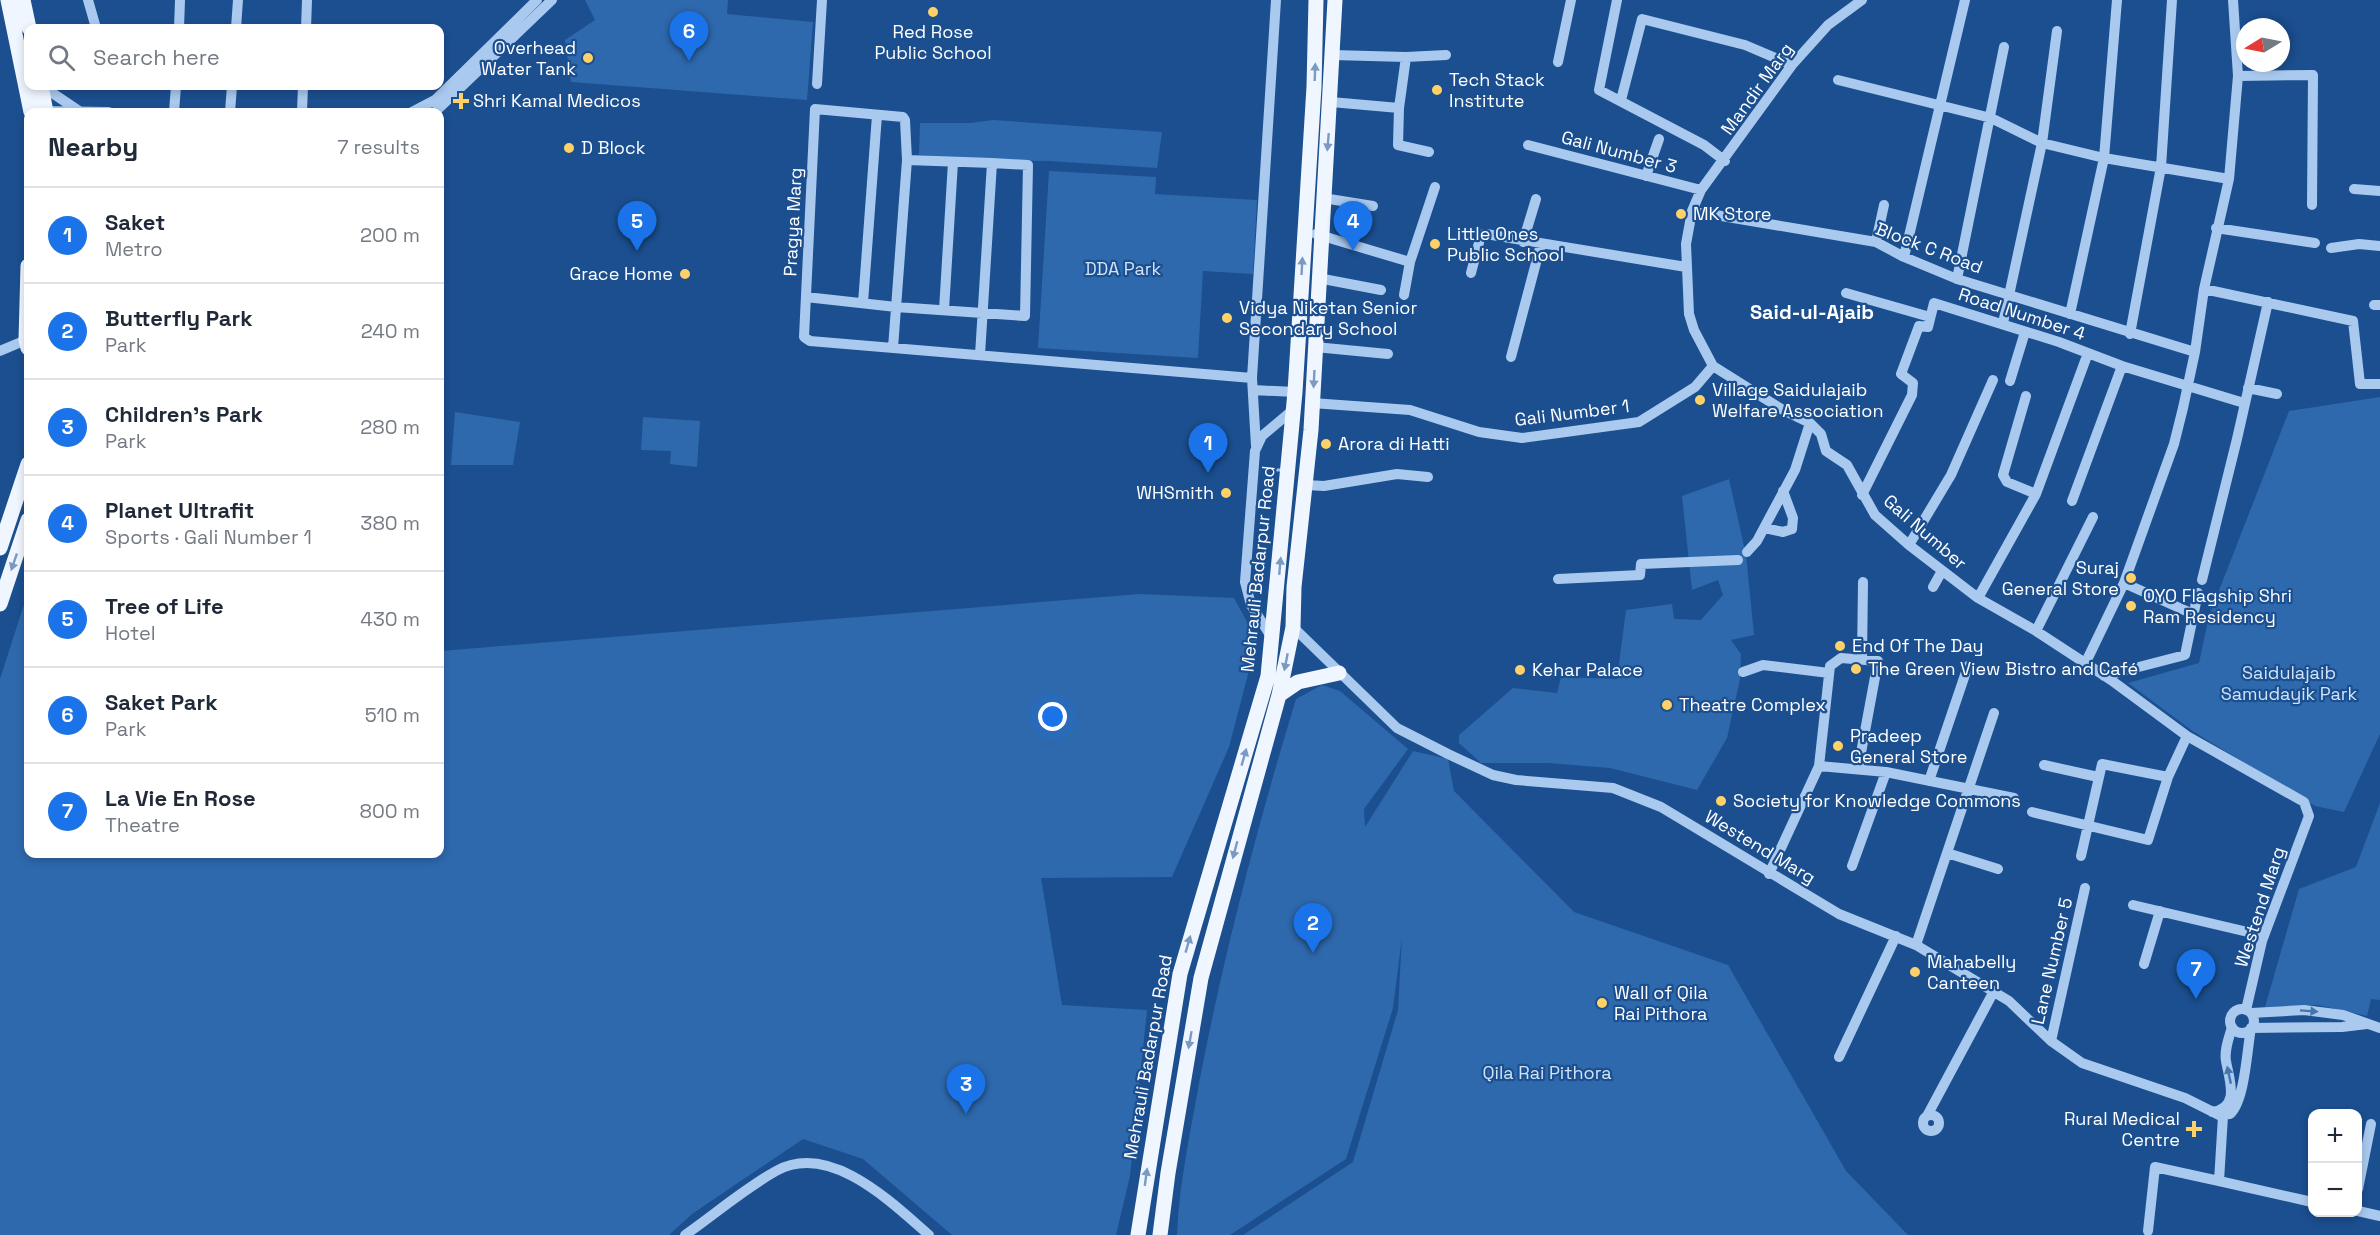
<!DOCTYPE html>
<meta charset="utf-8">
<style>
:root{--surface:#fff;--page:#f2f2f3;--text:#1f2937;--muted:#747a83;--line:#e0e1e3;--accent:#1a73e8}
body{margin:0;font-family:"Space Grotesk",sans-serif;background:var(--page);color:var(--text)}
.controls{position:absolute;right:18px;bottom:18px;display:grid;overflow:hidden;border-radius:12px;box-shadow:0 3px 9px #0003}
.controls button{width:54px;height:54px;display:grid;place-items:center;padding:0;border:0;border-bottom:2px solid var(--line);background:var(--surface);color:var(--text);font:30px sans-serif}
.compass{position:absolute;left:2236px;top:18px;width:54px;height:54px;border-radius:50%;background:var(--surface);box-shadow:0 3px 9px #0003;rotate:260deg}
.you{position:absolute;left:1053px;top:717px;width:21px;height:21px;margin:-15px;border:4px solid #fff;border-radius:50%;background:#1a73e8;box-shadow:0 0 0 9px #1a73e833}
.badge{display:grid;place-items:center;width:39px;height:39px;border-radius:50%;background:var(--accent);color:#fff;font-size:20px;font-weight:700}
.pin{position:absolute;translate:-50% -50px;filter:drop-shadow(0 2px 3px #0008)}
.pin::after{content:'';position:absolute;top:32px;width:21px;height:18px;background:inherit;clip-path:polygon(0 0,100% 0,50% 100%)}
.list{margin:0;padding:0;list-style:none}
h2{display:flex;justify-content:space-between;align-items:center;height:78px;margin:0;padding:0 24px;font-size:26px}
h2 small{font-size:20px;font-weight:400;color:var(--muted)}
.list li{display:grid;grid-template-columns:39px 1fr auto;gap:18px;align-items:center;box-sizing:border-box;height:96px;padding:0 24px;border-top:2px solid var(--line)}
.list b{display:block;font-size:22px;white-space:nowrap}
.list p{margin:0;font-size:20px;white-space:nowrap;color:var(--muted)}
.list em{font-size:20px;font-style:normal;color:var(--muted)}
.icon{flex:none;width:33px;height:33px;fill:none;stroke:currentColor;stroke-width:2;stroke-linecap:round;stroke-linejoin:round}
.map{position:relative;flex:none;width:2380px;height:1235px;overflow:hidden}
.search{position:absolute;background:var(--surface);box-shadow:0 3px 9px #0003;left:24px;top:24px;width:420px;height:66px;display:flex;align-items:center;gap:15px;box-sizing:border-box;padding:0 21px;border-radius:12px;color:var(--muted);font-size:22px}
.panel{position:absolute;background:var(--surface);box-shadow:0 3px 9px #0003;left:24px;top:108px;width:420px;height:750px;border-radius:12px}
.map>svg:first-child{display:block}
</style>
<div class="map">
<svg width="2380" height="1235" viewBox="0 0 2380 1235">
<rect width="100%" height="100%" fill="#1b4f8f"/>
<path fill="#2e69ad" d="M585,0H728L727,14L813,22L807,100L571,82L565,40L595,20Z
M993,120L1162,132L1157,168L1049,161L974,160L919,155L920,123H971Z
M1049,171L1156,177L1155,194L1257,200L1253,274L1203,271L1198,358L1038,348Z
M2380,397V734L2344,812L2315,806L2194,732L2128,683L2199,663L2209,616L2289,411Z
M455,412L520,422L513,465H451Z
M643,417L700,421L697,467L670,464L671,451L641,450Z
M1729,479L1746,555L1754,635L1731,640L1741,654L1740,679L1727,738L1697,790L1610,768L1548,763H1481L1459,743V735L1513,688L1557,693L1561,677L1617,679L1626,610L1672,604L1674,619L1701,620L1723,595L1718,580L1692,590L1682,496Z
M28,592V854H440V646L441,651L1139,594L1234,598L1257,640L1229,747L1172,877L1041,878L1062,1005L1147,1010L1130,1176L1116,1235H952L863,1159L803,1139L692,1214L669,1235H0V679Z
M1322,685L1340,691L1408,749L1364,809L1365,827L1413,751L1448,759L1454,791L1574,912L1728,965L1846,1171L1908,1235H1243L1353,1162L1398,1010L1402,937L1393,1008L1346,1159L1230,1235H1177C1179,1182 1191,1130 1200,1078C1225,949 1258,824 1296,699Z
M2380,803V1000L2371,999L2367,1016L2318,1005L2265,1007L2299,889L2356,867Z"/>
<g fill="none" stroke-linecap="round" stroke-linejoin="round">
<path stroke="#9cc4f0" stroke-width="3" d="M1273,470H1283"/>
<path stroke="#a9c9ee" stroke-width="10" d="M88,0L96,28
M1617,0L1599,90L1704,145L1725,161
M1862,0L1828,25L1792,65L1701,190L1692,211L1686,244L1689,314L1694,330L1713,366L1783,410L1810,423L1821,434L1826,451L1847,465L1875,515L1909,545L1978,598L2036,631L2111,680L2187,736L2304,802L2309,816L2262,941L2246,1010
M179,28L180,0
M236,28L238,0
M306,28L307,0
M1333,55L1406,57L1399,108
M1406,57L1446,55
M1558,62L1571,0
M2238,76L2313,75L2312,205
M1838,80L1991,118L2042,143L2104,158L2229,179
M817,84L822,0
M42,86L79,111
M1621,100L1642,19L1745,45L1792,65
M1331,102L1399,108L1398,145L1429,152
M39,111L109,112
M174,112L176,86
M230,112L232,86
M302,112L303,86
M412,112L435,100L537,0
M435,112L552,0
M1528,145L1701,190
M907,160L992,163L980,355
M1646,176L1659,139
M2354,189L2380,191
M1323,198L1373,206
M1692,211L1876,242L1904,257L1957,279L2195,352
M2216,228L2315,243
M1316,234L1410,262
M1523,242L1536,199
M1876,242L1884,205
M2331,248L2359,244L2380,246
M1904,257L1965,0
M1471,273L1481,235L1486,234L1686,267
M1318,278L1381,290
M1957,279L2004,47
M2204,289L2353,321L2360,384H2380
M1846,293L1930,317
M1404,295L1410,262L1435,187
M806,297L896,307L1025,316L1028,165L992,163
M863,303L877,115
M2374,305H2380
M944,310L953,162
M2070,314L2104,158L2117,0
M2003,323L2042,143L2057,31
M2130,334L2161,167L2172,0
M1315,347L1388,354
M893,348L907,160L905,120L903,117L815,109L804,337L810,341L1252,378
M0,351L26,340
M1511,357L1541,244
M2010,381L2025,332
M2248,388L2277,394
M1253,390L1295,392
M2026,396L2003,475L2007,482L2036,494
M1312,403L1410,410L1479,432L1522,438L1639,422L1695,387L1713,366
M1256,446L1252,378L1276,0
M1306,485L1324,486L1397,474L1428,477
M1862,495L1912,395L1913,383L1901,374L1919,326L1928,327L1934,303L2059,342L2122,366L2244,403
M2072,501L2122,366
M1765,528L1783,532L1792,529L1793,518L1783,491
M1909,545L1951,475L1993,380
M1747,552L1757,541L1795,470L1810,423
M1558,579L1640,575L1641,564L1738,560
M2202,580L2237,439L2268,302
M2124,583L2193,614
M1933,587L1942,571
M1978,598L2036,494L2088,353
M1293,627L1397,728L1448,754L1493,775L1516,780L1613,788L1661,807L1839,914L1916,945L2009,1001L2051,1041L2082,1063L2185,1098L2219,1115L2230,1114C2245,1101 2247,1049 2251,1028L2342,1027L2367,1024
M2036,631L2093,517
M1272,638L1251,605L1245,582L1255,451L1262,436L1294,409
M1862,659L1863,582
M2085,664L2124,583L2174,444L2183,408L2195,352L2204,289L2229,179L2238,76L2233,0
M1743,672L1763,665L1829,673
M2104,676L2185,655L2198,593
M2044,765L2098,777
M1819,766L1886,772L2014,798
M1929,781L1968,666
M2032,812L2148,840L2168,777L2187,736
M1947,853L1998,869
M2081,856L2102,764L2168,777
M1852,866L1886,772
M1769,874L1819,766L1830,666L1841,658L1878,661L1858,769
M2133,905L2252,933L2265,932
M1916,945L1994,713
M2144,964L2160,911
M2230 1021a12 12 0 1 1 24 0a12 12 0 1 1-24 0Z
M2251,1013L2304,1010L2343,1015L2380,1028
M2051,1041L2085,888
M1839,1057L1896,936
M2212,1112C2241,1108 2229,1079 2226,1061C2224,1050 2229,1038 2232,1027
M1923 1123a8 8 0 1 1 16 0a8 8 0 1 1-16 0Z
M1927,1116L1994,991
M2223,1116L2219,1181L2312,1202
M2358,1189L2371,1124
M2358,1211L2380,1216
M2148,1231L2155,1167L2219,1181
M685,1235C715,1214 744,1189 776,1171C830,1141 892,1203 929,1235"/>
<path stroke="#f0f6ff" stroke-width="15" d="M8,0L31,112
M23,0L29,28
M41,86L46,112
M28,266L26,340L28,348
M0,548L28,464
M0,604L28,520
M1279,695L1298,682L1339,673
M1138,1235L1180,974L1268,676L1295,392L1314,87L1316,0
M1160,1235L1168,1173L1201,978L1279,695L1293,627L1294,587L1311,430L1335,0"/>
</g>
<defs><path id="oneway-solid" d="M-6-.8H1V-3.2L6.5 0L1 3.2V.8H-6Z" transform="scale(1.5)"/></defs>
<g fill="#7b9ac1">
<use href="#oneway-solid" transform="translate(1315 72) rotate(-88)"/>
<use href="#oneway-solid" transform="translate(1328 142) rotate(95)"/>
<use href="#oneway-solid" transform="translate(1302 266) rotate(-87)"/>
<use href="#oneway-solid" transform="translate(1314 379) rotate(93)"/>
<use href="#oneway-solid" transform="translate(14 562) rotate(109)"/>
<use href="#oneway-solid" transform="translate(1280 566) rotate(-85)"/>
<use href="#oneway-solid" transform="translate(1286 662) rotate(101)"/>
<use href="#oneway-solid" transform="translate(1244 757) rotate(-74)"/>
<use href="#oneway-solid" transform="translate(1235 850) rotate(105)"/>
<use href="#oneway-solid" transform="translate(1188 944) rotate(-74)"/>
<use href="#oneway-solid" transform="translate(1190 1040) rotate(100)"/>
<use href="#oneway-solid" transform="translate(1146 1177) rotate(-82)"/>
</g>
<g fill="#4674ac">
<use href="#oneway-solid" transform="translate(2309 1011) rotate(4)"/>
<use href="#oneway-solid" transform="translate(2229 1075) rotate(-102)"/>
</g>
<g fill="#ffd166" stroke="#1b4f8f" stroke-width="2">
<circle cx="933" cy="12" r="6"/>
<circle cx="588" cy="58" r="6"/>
<circle cx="1437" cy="90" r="6"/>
<path d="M458 92h6v6h6v6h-6v6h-6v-6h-6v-6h6z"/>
<circle cx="569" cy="148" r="6"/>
<circle cx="1681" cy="214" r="6"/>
<circle cx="1435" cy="244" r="6"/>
<circle cx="685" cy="274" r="6"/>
<circle cx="1227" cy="318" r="6"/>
<circle cx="1700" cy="400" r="6"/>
<circle cx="1326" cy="444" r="6"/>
<circle cx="1226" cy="493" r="6"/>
<circle cx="2131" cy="578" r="6"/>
<circle cx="2131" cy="606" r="6"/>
<circle cx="1840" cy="646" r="6"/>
<circle cx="1856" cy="669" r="6"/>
<circle cx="1520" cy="670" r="6"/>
<circle cx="1667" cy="705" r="6"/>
<circle cx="1838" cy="746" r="6"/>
<circle cx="1721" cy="801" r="6"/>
<circle cx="1915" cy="972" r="6"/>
<circle cx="1602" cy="1003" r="6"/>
<path d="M2191 1120h6v6h6v6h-6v6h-6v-6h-6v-6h6z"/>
</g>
<g text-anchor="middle" stroke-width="4.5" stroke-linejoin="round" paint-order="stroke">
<g font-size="18" fill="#fff" stroke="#1b4f8f" text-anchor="start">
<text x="933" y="38" text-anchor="middle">Red Rose<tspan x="933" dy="21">Public School</tspan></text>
<text x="576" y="54" text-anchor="end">Overhead<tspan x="576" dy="21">Water Tank</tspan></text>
<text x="1449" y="86">Tech Stack<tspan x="1449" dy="21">Institute</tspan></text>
<text x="473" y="107">Shri Kamal Medicos</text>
<text x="581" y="154">D Block</text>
<text x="1693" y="220">MK Store</text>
<text x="1447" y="240">Little Ones<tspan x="1447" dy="21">Public School</tspan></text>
<text x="673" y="280" text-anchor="end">Grace Home</text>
<text x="1239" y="314">Vidya Niketan Senior<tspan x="1239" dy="21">Secondary School</tspan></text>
<text x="1712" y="396">Village Saidulajaib<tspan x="1712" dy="21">Welfare Association</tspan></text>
<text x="1338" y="450">Arora di Hatti</text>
<text x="1214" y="499" text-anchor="end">WHSmith</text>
<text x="2119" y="574" text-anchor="end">Suraj<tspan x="2119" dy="21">General Store</tspan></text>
<text x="2143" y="602">OYO Flagship Shri<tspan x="2143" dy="21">Ram Residency</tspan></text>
<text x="1852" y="652">End Of The Day</text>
<text x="1868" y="675">The Green View Bistro and Café</text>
<text x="1532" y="676">Kehar Palace</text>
<text x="1679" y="711">Theatre Complex</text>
<text x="1850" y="742">Pradeep<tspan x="1850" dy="21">General Store</tspan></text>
<text x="1733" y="807">Society for Knowledge Commons</text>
<text x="1927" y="968">Mahabelly<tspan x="1927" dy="21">Canteen</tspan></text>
<text x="1614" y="999">Wall of Qila<tspan x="1614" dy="21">Rai Pithora</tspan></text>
<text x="2180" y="1125" text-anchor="end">Rural Medical<tspan x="2180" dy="21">Centre</tspan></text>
</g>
<g font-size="18" fill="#fff" stroke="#1b4f8f">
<text transform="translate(1757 89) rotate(-54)" y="6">Mandir Marg</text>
<text transform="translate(1619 152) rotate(15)" y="6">Gali Number 3</text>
<text transform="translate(793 222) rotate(-87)" y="6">Pragya Marg</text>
<text transform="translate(1929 248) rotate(21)" y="6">Block C Road</text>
<text transform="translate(2022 314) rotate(18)" y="6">Road Number 4</text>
<text transform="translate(1572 413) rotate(-7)" y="6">Gali Number 1</text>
<text transform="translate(1925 532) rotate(41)" y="6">Gali Number</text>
<text transform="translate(1258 569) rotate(-84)" y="6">Mehrauli Badarpur Road</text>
<text transform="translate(1760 847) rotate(31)" y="6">Westend Marg</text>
<text transform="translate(2260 907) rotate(-72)" y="6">Westend Marg</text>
<text transform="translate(2052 961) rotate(-77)" y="6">Lane Number 5</text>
<text transform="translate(1148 1057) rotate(-80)" y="6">Mehrauli Badarpur Road</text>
</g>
<g font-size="18" fill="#cfe3fa" stroke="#1b4f8f">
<text x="1123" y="275">DDA Park</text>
<text x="2289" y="679">Saidulajaib<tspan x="2289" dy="21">Samudayik Park</tspan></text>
<text x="1547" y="1079">Qila Rai Pithora</text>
</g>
<g font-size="20" font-weight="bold" fill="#fff" stroke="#1b4f8f">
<text x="1812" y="319">Said-ul-Ajaib</text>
</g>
</g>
</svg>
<div class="controls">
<button>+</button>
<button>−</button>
</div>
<svg class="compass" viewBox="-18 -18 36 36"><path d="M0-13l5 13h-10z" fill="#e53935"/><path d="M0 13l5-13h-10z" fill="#747a83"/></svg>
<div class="you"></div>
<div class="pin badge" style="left:1208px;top:473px">1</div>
<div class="pin badge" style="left:1313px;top:953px">2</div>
<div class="pin badge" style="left:966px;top:1114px">3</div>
<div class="pin badge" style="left:1353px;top:251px">4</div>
<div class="pin badge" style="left:637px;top:251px">5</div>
<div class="pin badge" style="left:689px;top:61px">6</div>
<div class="pin badge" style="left:2196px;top:999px">7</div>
<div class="search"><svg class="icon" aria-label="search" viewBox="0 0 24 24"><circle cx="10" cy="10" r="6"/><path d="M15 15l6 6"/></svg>Search here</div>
<section class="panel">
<h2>Nearby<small>7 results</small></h2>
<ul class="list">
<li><span class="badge">1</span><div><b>Saket</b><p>Metro</p></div><em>200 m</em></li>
<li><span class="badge">2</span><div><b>Butterfly Park</b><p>Park</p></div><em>240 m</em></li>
<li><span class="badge">3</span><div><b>Children's Park</b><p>Park</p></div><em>280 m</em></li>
<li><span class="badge">4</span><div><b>Planet Ultrafit</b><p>Sports · Gali Number 1</p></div><em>380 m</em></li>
<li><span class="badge">5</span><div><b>Tree of Life</b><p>Hotel</p></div><em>430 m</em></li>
<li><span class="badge">6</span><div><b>Saket Park</b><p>Park</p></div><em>510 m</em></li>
<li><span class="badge">7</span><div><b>La Vie En Rose</b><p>Theatre</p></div><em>800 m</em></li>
</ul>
</section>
</div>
